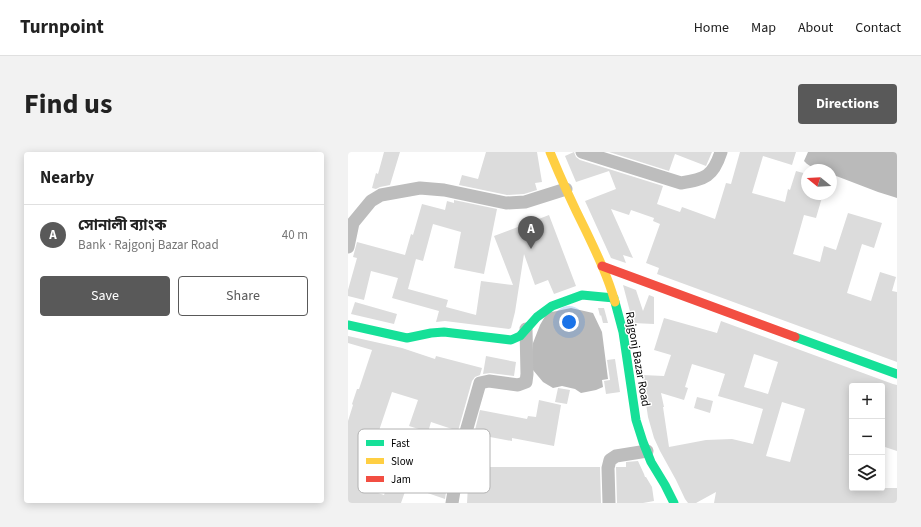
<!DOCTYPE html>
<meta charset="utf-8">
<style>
:root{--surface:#fff;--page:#f2f2f2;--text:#222;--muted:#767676;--line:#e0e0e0;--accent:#595959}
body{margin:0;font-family:"Source Sans 3","Noto Sans Bengali",sans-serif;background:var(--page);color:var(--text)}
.controls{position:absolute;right:12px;bottom:12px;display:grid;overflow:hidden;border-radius:4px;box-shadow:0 2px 10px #0003}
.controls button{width:36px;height:36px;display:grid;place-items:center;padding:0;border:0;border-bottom:1px solid var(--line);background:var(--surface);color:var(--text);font:20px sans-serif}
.compass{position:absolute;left:453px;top:12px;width:36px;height:36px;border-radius:50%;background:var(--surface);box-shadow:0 2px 10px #0003;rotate:288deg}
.you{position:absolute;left:221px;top:170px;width:14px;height:14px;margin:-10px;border:3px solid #fff;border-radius:50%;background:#1a73e8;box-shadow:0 0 0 6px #1a73e833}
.badge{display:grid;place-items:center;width:26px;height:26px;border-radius:50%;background:var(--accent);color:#fff;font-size:13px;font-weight:700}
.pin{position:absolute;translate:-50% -33px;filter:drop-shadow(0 1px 2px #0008)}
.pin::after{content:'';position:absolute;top:21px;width:14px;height:12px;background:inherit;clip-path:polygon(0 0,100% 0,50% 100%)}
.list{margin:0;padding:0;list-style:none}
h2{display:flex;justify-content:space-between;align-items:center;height:52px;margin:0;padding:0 16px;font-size:17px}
h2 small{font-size:13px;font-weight:400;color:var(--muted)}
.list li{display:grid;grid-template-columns:26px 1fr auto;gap:12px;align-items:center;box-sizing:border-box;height:60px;padding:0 16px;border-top:1px solid var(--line)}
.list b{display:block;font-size:15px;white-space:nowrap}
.list p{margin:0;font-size:13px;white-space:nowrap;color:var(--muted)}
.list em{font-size:13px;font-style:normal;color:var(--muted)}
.actions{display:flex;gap:8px;padding:12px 16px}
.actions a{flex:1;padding:9px 0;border:1px solid var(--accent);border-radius:4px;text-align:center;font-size:14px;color:var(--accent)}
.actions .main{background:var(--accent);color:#fff}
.icon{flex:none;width:22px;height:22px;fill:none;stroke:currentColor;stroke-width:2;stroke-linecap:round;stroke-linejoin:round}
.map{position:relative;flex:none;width:549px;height:351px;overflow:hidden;border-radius:4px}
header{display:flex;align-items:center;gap:24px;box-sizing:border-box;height:56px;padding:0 20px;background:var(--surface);border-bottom:1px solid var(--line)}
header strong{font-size:19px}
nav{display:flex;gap:22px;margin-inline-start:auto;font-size:14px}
.intro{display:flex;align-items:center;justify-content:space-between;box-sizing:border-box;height:96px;padding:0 24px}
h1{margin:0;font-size:28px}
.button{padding:10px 18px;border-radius:4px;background:var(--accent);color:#fff;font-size:14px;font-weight:700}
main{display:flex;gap:24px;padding:0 24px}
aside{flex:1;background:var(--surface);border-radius:4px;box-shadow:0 2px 10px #0003}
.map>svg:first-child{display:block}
</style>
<header>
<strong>Turnpoint</strong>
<nav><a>Home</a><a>Map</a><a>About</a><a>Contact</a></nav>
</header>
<div class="intro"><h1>Find us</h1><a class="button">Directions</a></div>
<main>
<aside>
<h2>Nearby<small></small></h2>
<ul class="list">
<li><span class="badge">A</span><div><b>সোনালী ব্যাংক</b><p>Bank · Rajgonj Bazar Road</p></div><em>40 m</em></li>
</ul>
<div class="actions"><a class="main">Save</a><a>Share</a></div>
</aside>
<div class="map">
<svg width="549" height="351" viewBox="0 0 549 351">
<rect width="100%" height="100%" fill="#fff"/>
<path fill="#bababa" d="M460,0H549V46L546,45L530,40L483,22V18C473,18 463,17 456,9Z
M223,156L245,161L254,180L260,227L254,228L255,235L248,238L233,241L227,237L214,234L205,236L195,230L185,218L184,207L185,191L192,173L199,161Z"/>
<path fill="#dcdcdc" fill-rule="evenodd" d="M36,0H52L42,33L32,35L28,37L24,36L28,21L30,22Z
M138,0H189L194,30L187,31L189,38L176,42L159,43L111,33L114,23L130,27Z
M226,0L228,5L232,8L315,34L309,52L332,60L334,55L367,67L378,31L383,32L392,0H448L444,13L415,4L404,41L437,50L440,37L442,38L448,19L459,22V42H475L468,66L456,63L445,102L472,110L476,94L488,98L500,61L534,71L526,96L514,92L499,141L523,149L532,120L548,125L544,139L549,140V210L309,122L311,116L298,111L312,72L305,69L306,66L283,58L281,63L263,57L285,106L275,103L278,111L263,106L237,49L268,37L261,19L228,30L217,4Z
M261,0H364L358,14L327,2L321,19Z
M106,48L149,57L136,122L106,116L113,80L85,72L75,109L68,107L60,137L100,148L98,155L128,163L133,129L165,133L146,84L201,63L228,134L206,142L200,128L187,133L176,102L167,160L163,176L161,177L97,169L88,170L91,159L44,146L50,126L23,119L16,148L0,144V138L9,106L5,105L9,90L57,103L63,82L65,83L74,52L97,58L99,49L106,51Z
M275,133L288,138L295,159L301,143L306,145V172L285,171Z
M7,150L49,162L46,172L3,162Z
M250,156H256L260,171H255L253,163L252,164Z
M316,166L369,181L373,169L545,232L549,233V299L534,294V234H504V336H549V351H366L368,340L348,351H340L337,347L328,328L312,299L306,286L300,265L294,224V223L316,224L323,203L306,198ZM406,202L430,210L420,242L396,235ZM344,212L377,222L370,244L415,257L405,292L384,287L358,288L321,295L315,255H316L313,241L336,248L340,236L337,235ZM434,250L457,257L442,310L418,304Z
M0,184L54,196L87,207L88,204L134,216L132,223L127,225L124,229L110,279L83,270L80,280L61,274L70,248L44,240L12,335L36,343L45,317L67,325L69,316L100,326L97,347L59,334L53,351H0V269L5,253L4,252L9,237H11L24,198L0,191Z
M138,204L168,210L166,224L142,221L135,222Z
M267,207L272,240L258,242L256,229L262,228L259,208Z
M210,236L222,238L219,252L207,250Z
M349,245L365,249L362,261L346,256Z
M191,248L213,253L206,294L164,286V289L126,282L132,258L179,267L180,264L188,265Z
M290,309L296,322L297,325H298L304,335L306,349L295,351H269L268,315H278V310Z
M121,315H252L253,351H119Z"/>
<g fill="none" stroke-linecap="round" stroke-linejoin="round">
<path stroke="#bdbdbd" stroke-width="13" d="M234,0L333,31C357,27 365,25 373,0
M0,95L5,71L23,49L33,43L72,36L96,38L158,51L177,50L218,37
M104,351L113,297L132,231L141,229L170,233L178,230L179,222L178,177
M261,351L260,316L262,308L268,304L299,299"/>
<path stroke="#16e098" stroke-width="9" d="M267,150L275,180L288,268L295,290L303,310L317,333L326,351
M0,173L59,186L83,181L96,180L163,188L172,184L189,165L204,154L234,143L266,146
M447,185L549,222"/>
<path stroke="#ffcf43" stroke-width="9" d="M202,0C213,27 225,53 238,79C249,102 260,125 267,150"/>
<path stroke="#f24e42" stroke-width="9" d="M254,114L447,185"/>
</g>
<g text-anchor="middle" stroke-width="3" stroke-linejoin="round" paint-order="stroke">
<g font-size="12" fill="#000" stroke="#fff">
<text transform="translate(290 207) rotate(80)" y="4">Rajgonj Bazar Road</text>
</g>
</g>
<rect x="10" y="277" width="132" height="64" rx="6" fill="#fff" stroke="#b2b2b2" stroke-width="1"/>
<rect x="18" y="288" width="18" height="6" fill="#16e098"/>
<rect x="18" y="306" width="18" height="6" fill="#ffcf43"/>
<rect x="18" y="324" width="18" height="6" fill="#f24e42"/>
<g font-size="11" fill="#000">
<text x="43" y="295">Fast</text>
<text x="43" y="313">Slow</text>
<text x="43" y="331">Jam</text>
</g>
</svg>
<div class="controls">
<button>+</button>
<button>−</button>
<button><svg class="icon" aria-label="layers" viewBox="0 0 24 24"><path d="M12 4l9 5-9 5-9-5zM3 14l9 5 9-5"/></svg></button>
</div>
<svg class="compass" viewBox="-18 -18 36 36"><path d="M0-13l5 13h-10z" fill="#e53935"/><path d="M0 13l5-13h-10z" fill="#767676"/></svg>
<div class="you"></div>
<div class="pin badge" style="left:183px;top:97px">A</div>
</div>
</main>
